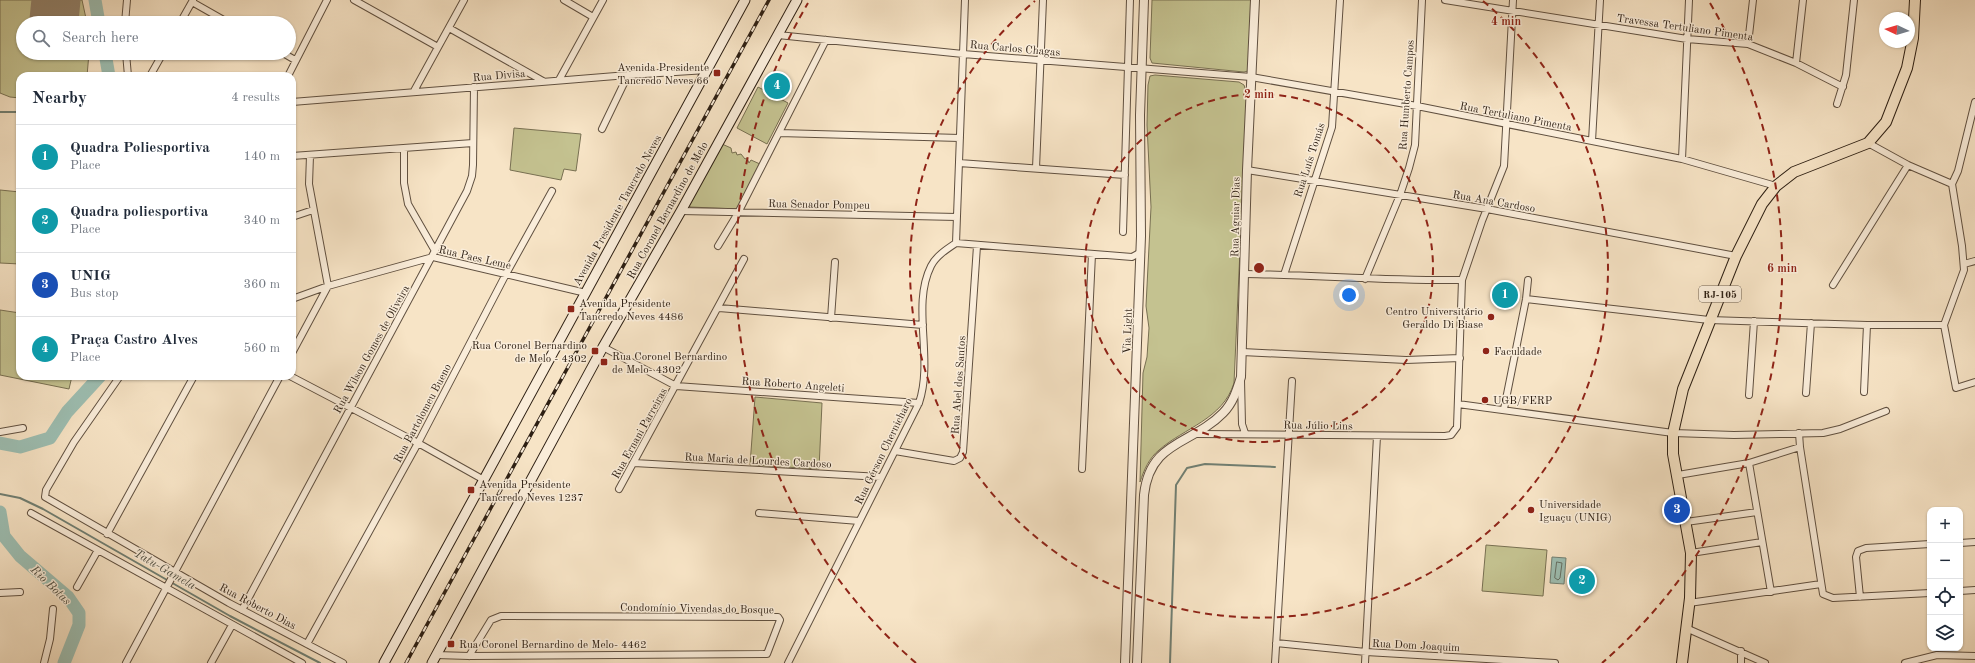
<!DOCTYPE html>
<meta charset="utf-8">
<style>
:root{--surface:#fff;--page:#f6f6f7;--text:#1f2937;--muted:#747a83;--line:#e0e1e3;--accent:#0f766e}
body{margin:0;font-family:"Old Standard TT",serif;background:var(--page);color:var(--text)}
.controls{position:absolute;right:12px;bottom:12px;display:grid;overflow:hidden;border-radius:8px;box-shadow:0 1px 3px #0004}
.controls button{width:36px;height:36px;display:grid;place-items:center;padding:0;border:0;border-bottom:1px solid var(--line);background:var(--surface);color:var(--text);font:20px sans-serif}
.compass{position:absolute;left:1879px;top:12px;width:36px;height:36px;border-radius:50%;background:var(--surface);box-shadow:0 1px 3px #0004;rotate:274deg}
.you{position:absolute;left:1349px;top:295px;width:14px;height:14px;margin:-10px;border:3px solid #fff;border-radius:50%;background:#1a73e8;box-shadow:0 0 0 6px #1a73e833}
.badge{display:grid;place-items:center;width:26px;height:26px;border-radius:50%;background:var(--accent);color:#fff;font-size:13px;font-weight:700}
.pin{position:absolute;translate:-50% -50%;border:2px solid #fff;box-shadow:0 1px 4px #0006}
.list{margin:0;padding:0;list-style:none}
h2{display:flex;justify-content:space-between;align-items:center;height:52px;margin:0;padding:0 16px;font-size:17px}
h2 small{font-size:13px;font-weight:400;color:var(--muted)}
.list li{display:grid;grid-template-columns:26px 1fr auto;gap:12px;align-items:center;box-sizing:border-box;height:64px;padding:0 16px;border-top:1px solid var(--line)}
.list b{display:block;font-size:15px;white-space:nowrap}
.list p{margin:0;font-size:13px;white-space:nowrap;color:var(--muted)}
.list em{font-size:13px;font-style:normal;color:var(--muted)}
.icon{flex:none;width:22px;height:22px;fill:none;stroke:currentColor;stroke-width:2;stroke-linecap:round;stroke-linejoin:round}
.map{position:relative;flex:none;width:1975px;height:663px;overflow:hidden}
.search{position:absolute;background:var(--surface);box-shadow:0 1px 3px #0004;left:16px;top:16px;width:280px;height:44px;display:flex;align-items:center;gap:10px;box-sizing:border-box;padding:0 14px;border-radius:22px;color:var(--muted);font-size:15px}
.panel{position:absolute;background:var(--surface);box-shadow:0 1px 3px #0004;left:16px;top:72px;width:280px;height:308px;border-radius:12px}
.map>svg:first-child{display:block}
</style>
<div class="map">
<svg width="1975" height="663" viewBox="0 0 1975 663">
<rect width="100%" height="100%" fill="#f7e4c6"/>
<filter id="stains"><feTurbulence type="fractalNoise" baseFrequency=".005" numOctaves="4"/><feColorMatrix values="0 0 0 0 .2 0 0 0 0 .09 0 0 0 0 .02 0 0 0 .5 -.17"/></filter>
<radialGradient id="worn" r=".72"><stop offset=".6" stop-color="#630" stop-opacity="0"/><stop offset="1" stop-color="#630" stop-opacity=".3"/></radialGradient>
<path fill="#c4c290" stroke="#787052" d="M0,0H39L37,23H23V53H89L87,76H20V98L10,97L0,93Z
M69,0H82L87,23H68Z
M1152,0H1252L1248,71L1244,72L1152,63L1150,58Z
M1155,75L1239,82L1244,85L1247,95L1234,383C1223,419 1184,428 1159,450C1149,458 1144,470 1140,482L1143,373L1147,357L1149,328L1146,306L1151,207L1147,125L1148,85L1150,76Z
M758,87L788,103L767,144L737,128Z
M514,128L581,134L576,171L564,169L561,180L510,170Z
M722,144L731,148L732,153L736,152L737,155L741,154L745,159L747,158L749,163L751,160L760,164L737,209L690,207L689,205Z
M0,190L20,192V264L0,263Z
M0,310L20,313V376H72L69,389L0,375Z
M755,397L822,403L819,469L750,465Z
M1486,545L1547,550L1543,596L1482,591Z"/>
<path fill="#9dbfb3" stroke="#707f73" d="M1552,557L1566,558L1564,584L1550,583Z"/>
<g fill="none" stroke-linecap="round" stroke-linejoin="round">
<path stroke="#656f63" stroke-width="1" d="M1557,562L1562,563L1560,578L1558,580L1555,578Z"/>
<path stroke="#707f73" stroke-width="2" d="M0,112H20
M0,494L20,498L43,509L230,616L320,663
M1170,663L1176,485L1187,468L1205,464L1275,467"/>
<path stroke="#9dbfb3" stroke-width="13" d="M95,0L99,23
M105,53L109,76
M0,443L20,447L50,438L67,412L100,376
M0,512L4,536L20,556L68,597L79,613V625L64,663"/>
<path stroke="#92826c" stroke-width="49" d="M54,20L56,0"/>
<defs>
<path id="minor" d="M354,0L438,47
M564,0L593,17
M1445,0L1687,39L1748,44L1796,63L1843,87
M192,2L229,23
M125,23L127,0
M180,23L193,0
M449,28L543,81
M778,35L963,54L1251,77L1417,106L1682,159L1776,186
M1748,44L1753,0
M126,53L128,76
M283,53L295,60
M1796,63L1803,0
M150,76L163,53
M288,76L327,0
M559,80L603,0
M414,91L464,0
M292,102L628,75L707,70
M1837,104L1846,75L1854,0
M602,129L628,75
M779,133L960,138
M1592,141L1600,0
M1868,143L1908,165L1952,184
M404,148V183L408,204L435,251
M292,156L473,143
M1682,159L1689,0
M959,163L1125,175
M1036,168L1043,0
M1247,170L1487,209L1736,256
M681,211L957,217
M292,217L313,210
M1123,232L1130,0
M956,243L965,0
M956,243L1132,257L1141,252
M718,246L738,213L826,40
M1964,264L1975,261
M1245,274C1317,275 1390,281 1462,280
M1284,275L1332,127L1340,0
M1365,279L1400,195L1409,168L1415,145L1422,0
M1833,285L1908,165
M292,299L328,286L433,257L586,293
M1526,299L1709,320L1867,325H1944
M719,308L923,325
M831,318L835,262
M1944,325L1964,270L1962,246L1952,184L1958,171L1975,102
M1944,325L1956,388L1975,382
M603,347L676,386L919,403
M1242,352L1406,360L1460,358
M292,353L328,286L309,184L310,156
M120,376L74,442L46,490L45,497L229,603L343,663
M290,376L418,443L484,480
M1241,380L1242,424L1245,433
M1864,392L1867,325
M1806,393L1811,323
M1749,395L1754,321
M1458,404L1673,433L1734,435L1823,433L1840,429L1886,411
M1504,409L1526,299L1528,280
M0,432L23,428
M1799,433L1800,447L1823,594L1833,598L1930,593
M1195,434L1445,436L1451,435L1457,427L1462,280L1482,221L1504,166L1513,0
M895,451L954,461L960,458L963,452L977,246
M634,463L881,477
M1749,463L1771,592
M1082,469L1092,254
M1678,475L1749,463L1800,447
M619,489L744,259
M31,513L302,663
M759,513L859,521
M1686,522L1757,512
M107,534L194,376
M1960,543L1975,542
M1691,553L1762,542
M77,587L98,550
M1960,591L1975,590
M0,593L20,592
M1860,597L1856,557L1858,551L1866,548L1930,544
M1689,603L1821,584
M242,610L467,191L472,176L473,165L474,87
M1686,628L1765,663
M1276,643L1366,652L1555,663
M307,644L418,443L506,274L552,191
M436,655L469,656L767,654L780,620L778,617H775L501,616L491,620L469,656
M44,663L50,639L53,609
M126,663L280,376
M211,663L232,625
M788,663L919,403C934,358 911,306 931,266C936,256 947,249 956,243
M1275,663L1292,381
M1365,663L1377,436
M1741,663V651
M1905,663L1937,655L1975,656"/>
<path id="tertiary" d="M1125,663L1141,236L1140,115L1144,0
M1137,663L1144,495C1150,440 1192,445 1223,413C1233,403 1237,390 1241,377L1247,170L1255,0"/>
<path id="secondary" d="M384,663L745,0
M432,663L603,347L681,211L797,0"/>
<path id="primary" d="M1682,663L1690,598L1691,553L1673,454V433L1683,389L1736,256L1762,204L1776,186L1794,172L1868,143L1886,122L1907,68L1913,38L1915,0"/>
</defs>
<use href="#minor" stroke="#605040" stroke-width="8"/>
<use href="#tertiary" stroke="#605040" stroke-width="10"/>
<use href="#secondary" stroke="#2d1f13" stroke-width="11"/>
<use href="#primary" stroke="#2d1f13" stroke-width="12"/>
<use href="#minor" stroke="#faedda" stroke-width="6"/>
<use href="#tertiary" stroke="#faedda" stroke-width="8"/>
<use href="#secondary" stroke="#faedda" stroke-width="9"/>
<use href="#primary" stroke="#f7e4c6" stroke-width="10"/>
<defs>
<path id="rail" d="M406,663L769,0"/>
</defs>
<use href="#rail" stroke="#2d1f13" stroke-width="3.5"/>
<use href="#rail" stroke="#faedda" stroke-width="2" stroke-dasharray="6" stroke-linecap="butt"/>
</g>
<g fill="none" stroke="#8f2418" stroke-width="2" stroke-dasharray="7 5">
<circle cx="1259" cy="268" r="174"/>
<path d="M1483 1A349 349 0 1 1 1035 1"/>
<path d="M916 663A523 523 0 0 1 808 3M1710 3A523 523 0 0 1 1602 663"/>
</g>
<g fill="#8f2418" stroke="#faedda" stroke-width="1.5">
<rect x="713" y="69" width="8" height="8" rx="2"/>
<rect x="567" y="305" width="8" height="8" rx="2"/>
<circle cx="1491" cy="317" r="4"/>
<rect x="591" y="347" width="8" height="8" rx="2"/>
<circle cx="1486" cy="351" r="4"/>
<rect x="600" y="358" width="8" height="8" rx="2"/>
<circle cx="1485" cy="400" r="4"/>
<rect x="467" y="486" width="8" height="8" rx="2"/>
<circle cx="1531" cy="510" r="4"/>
<rect x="447" y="640" width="8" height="8" rx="2"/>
</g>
<g text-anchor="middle" stroke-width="3" stroke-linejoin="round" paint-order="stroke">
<rect fill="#faedda" stroke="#6a5d4f" stroke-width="1" x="1699" y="286" width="42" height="16" rx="3"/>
<g font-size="10" font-weight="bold" fill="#2d1f13">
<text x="1720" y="298">RJ-105</text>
</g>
<g font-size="11" fill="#2d1f13" stroke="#faedda">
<text transform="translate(1685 27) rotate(8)" y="4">Travessa Tertuliano Pimenta</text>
<text transform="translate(1015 48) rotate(5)" y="4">Rua Carlos Chagas</text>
<text transform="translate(499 75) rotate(-5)" y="4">Rua Divisa</text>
<text transform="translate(1406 95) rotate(-86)" y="4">Rua Humberto Campos</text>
<text transform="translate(1516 116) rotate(11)" y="4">Rua Tertuliano Pimenta</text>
<text transform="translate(1309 160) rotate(-72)" y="4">Rua Luís Tomás</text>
<text transform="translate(1494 201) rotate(10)" y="4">Rua Ana Cardoso</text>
<text transform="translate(819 204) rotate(1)" y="4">Rua Senador Pompeu</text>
<text transform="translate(617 210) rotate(-61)" y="4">Avenida Presidente Tancredo Neves</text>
<text transform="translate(667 210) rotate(-61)" y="4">Rua Coronel Bernardino de Melo</text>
<text transform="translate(1235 217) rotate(-89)" y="4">Rua Aguiar Dias</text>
<text transform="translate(475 257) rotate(13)" y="4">Rua Paes Leme</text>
<text transform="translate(1127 331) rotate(-88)" y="4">Via Light</text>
<text transform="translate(371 349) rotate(-61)" y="4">Rua Wilson Gomes de Oliveira</text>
<text transform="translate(793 384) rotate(4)" y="4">Rua Roberto Angeleti</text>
<text transform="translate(958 385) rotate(-86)" y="4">Rua Abel dos Santos</text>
<text transform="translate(422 413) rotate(-62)" y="4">Rua Bartolomeu Bueno</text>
<text transform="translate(1318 425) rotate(1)" y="4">Rua Júlio Lins</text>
<text transform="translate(639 433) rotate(-61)" y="4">Rua Ernani Parreiras</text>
<text transform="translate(883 451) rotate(-64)" y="4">Rua Gérson Chernicharo</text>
<text transform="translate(758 460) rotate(3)" y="4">Rua Maria de Lourdes Cardoso</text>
<text transform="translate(258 606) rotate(28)" y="4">Rua Roberto Dias</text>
<text transform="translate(697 608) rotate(1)" y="4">Condomínio Vivendas do Bosque</text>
<text transform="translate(1416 645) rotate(3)" y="4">Rua Dom Joaquim</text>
</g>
<g font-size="11" fill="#2d1f13" stroke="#faedda" text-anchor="start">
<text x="709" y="71" text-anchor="end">Avenida Presidente<tspan x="709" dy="13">Tancredo Neves 66</tspan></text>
<text x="579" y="307">Avenida Presidente<tspan x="579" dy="13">Tancredo Neves 4486</tspan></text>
<text x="1483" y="315" text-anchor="end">Centro Universitário<tspan x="1483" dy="13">Geraldo Di Biase</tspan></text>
<text x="587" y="349" text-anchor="end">Rua Coronel Bernardino<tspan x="587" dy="13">de Melo - 4302</tspan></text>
<text x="1494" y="355">Faculdade</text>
<text x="612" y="360">Rua Coronel Bernardino<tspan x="612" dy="13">de Melo- 4302</tspan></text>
<text x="1493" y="404">UGB/FERP</text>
<text x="479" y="488">Avenida Presidente<tspan x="479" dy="13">Tancredo Neves 1237</tspan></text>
<text x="1539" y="508">Universidade<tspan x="1539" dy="13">Iguaçu (UNIG)</tspan></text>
<text x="459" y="648">Rua Coronel Bernardino de Melo- 4462</text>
</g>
<g font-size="12" font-style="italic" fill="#4f4f43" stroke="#faedda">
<text transform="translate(165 569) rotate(30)" y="4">Tatu-Gamela</text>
<text transform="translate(51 585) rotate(44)" y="4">Rio Botas</text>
</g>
</g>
<circle cx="1259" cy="268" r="6" fill="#8f2418" stroke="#faedda" stroke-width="2"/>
<g font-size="12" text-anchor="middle" font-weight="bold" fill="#8f2418" stroke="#faedda" stroke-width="3" stroke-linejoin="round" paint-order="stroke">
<text x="1506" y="25">4 min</text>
<text x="1259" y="98">2 min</text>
<text x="1782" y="272">6 min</text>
</g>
<rect width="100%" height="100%" filter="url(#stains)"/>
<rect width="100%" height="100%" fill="url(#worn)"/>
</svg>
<div class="controls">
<button>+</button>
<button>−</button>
<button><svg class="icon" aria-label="locate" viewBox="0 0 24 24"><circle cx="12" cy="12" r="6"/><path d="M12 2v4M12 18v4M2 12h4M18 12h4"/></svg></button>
<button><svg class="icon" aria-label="layers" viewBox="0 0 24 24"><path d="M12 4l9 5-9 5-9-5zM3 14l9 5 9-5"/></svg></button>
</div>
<svg class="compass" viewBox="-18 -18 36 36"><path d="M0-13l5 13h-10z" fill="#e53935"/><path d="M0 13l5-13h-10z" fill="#747a83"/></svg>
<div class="you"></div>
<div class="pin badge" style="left:1505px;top:295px;background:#0f9aa8">1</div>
<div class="pin badge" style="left:1582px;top:581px;background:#0f9aa8">2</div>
<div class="pin badge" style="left:1677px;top:510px;background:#1a4fb4">3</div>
<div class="pin badge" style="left:777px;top:86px;background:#0f9aa8">4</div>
<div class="search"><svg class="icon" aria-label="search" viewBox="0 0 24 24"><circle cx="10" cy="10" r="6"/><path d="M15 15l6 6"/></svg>Search here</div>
<section class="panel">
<h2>Nearby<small>4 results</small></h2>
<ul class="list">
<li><span class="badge" style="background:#0f9aa8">1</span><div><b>Quadra Poliesportiva</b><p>Place</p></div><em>140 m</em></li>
<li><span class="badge" style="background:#0f9aa8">2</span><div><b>Quadra poliesportiva</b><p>Place</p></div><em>340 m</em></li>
<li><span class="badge" style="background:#1a4fb4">3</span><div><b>UNIG</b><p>Bus stop</p></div><em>360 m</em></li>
<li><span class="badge" style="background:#0f9aa8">4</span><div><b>Praça Castro Alves</b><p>Place</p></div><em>560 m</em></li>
</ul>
</section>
</div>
